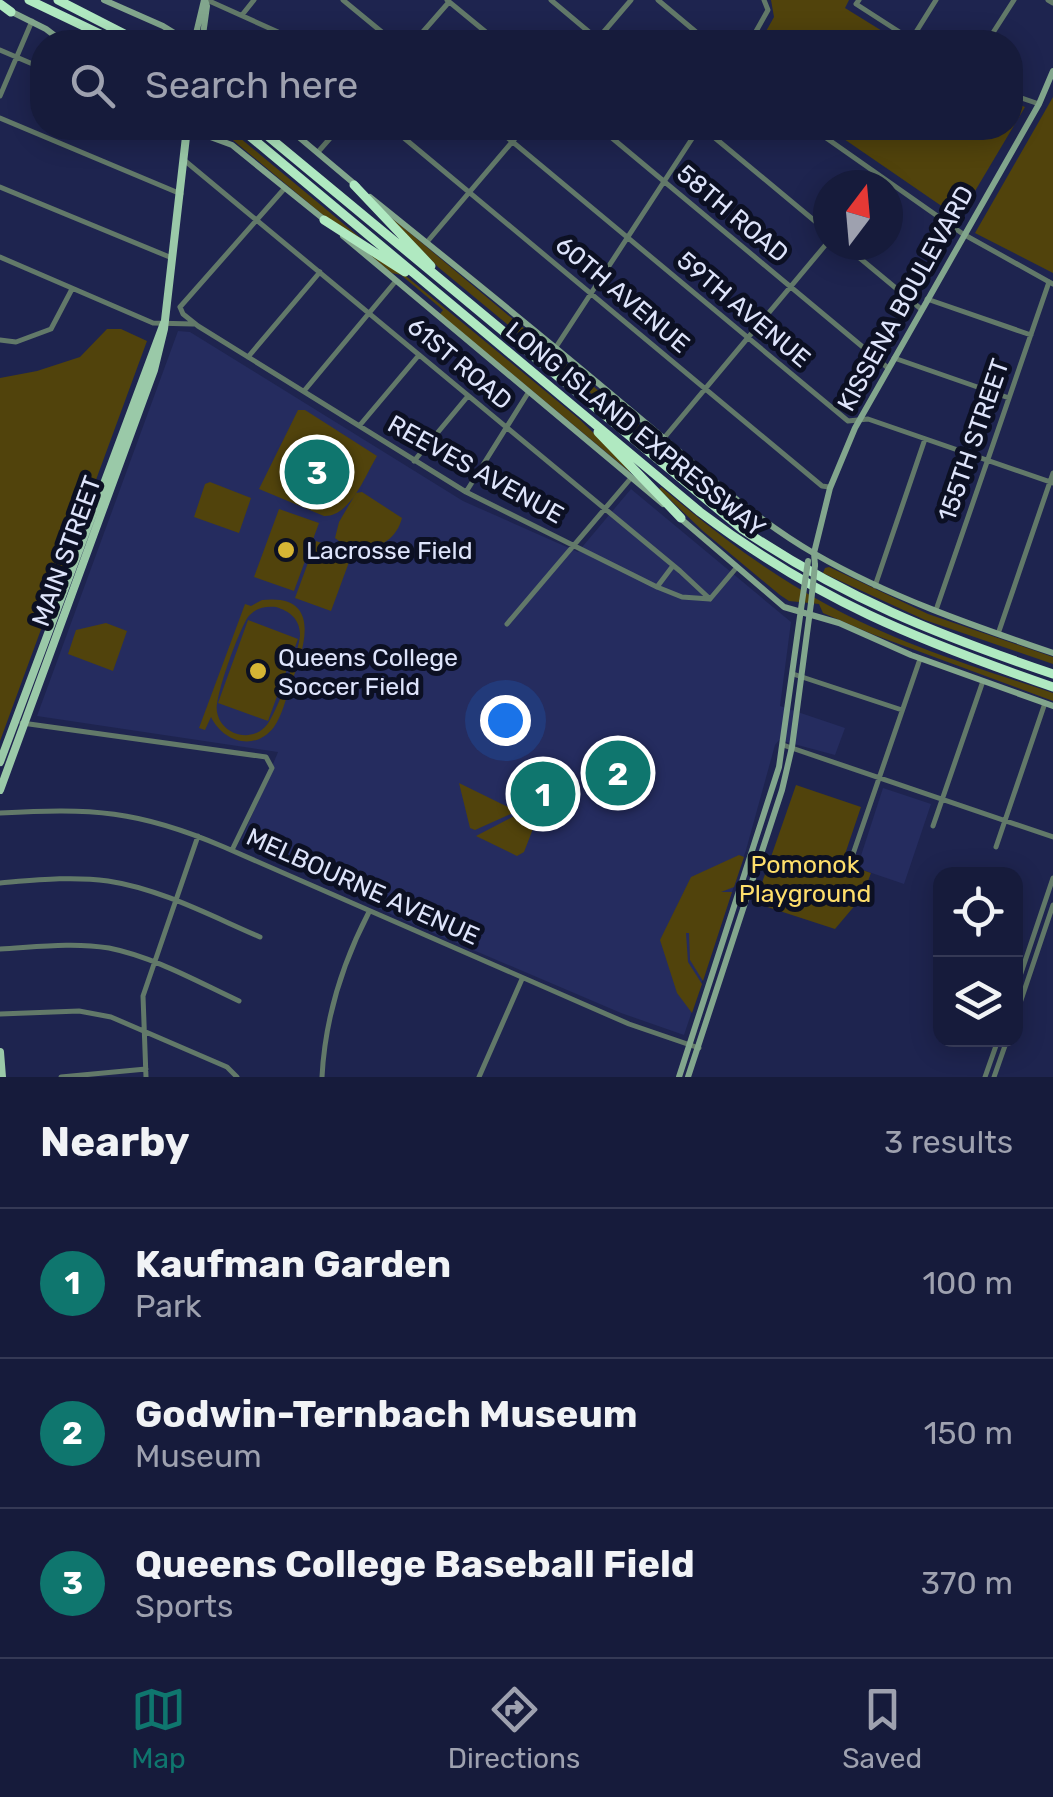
<!DOCTYPE html>
<style>
:root{--surface:#161b3b;--page:#232846;--text:#f1f3f6;--muted:#9ea1af;--line:#353955;--accent:#0f766e}
body{margin:0;font-family:Rubik,sans-serif;background:var(--page);color:var(--text)}
.controls{position:absolute;right:30px;bottom:30px;display:grid;overflow:hidden;border-radius:20px;box-shadow:0 5px 25px #0003}
.controls button{width:90px;height:90px;display:grid;place-items:center;padding:0;border:0;border-bottom:2px solid var(--line);background:var(--surface);color:var(--text);font:50px sans-serif}
.compass{position:absolute;left:813px;top:170px;width:90px;height:90px;border-radius:50%;background:var(--surface);box-shadow:0 5px 25px #0003;rotate:16deg}
.you{position:absolute;left:505px;top:720px;width:35px;height:35px;margin:-25px;border:8px solid #fff;border-radius:50%;background:#1a73e8;box-shadow:0 0 0 15px #1a73e833}
.badge{display:grid;place-items:center;width:65px;height:65px;border-radius:50%;background:var(--accent);color:#fff;font-size:32px;font-weight:700}
.pin{position:absolute;translate:-50% -50%;border:5px solid #fff;box-shadow:0 2px 10px #0006}
.list{margin:0;padding:0;list-style:none}
h2{display:flex;justify-content:space-between;align-items:center;height:130px;margin:0;padding:0 40px;font-size:42px}
h2 small{font-size:32px;font-weight:400;color:var(--muted)}
.list li{display:grid;grid-template-columns:65px 1fr auto;gap:30px;align-items:center;box-sizing:border-box;height:150px;padding:0 40px;border-top:2px solid var(--line)}
.list b{display:block;font-size:38px;white-space:nowrap}
.list p{margin:0;font-size:32px;white-space:nowrap;color:var(--muted)}
.list em{font-size:32px;font-style:normal;color:var(--muted)}
.icon{flex:none;width:55px;height:55px;fill:none;stroke:currentColor;stroke-width:2;stroke-linecap:round;stroke-linejoin:round}
.map{position:relative;flex:none;width:1053px;height:1077px;overflow:hidden}
.search{position:absolute;background:var(--surface);box-shadow:0 5px 25px #0003;left:30px;right:30px;top:30px;height:110px;display:flex;align-items:center;gap:25px;box-sizing:border-box;padding:0 35px;border-radius:40px;color:var(--muted);font-size:38px}
.sheet{height:580px;background:var(--surface)}
nav{display:flex;justify-content:space-around;align-items:center;box-sizing:border-box;height:140px;border-top:2px solid var(--line);background:var(--surface);font-size:28px;color:var(--muted)}
nav a{display:grid;justify-items:center;gap:5px}
nav .on{color:var(--accent)}
.map>svg:first-child{display:block}
</style>
<div class="map">
<svg width="1053" height="1077" viewBox="0 0 1053 1077">
<rect width="100%" height="100%" fill="#1e244f"/>
<path fill="#252c5f" d="M178,331L190,332L463,501L578,552L631,489L791,622L780,706L845,728L835,755L779,740L775,745L746,850L684,1035L621,1013L410,923L378,908L373,901L242,839L278,752L37,716Z
M883,788L931,804L904,884L857,868Z"/>
<path fill="#51430c" fill-rule="evenodd" d="M771,0H849L845,8L900,42H760L774,17Z
M1053,97V273L975,233Z
M1011,101L1025,107L959,218L828,128H1010Z
M206,128H228L363,240L323,215L228,136Z
M386,213L685,463L683,464L668,457L438,267Z
M366,252L389,262L579,419L632,470L630,472L440,314L443,310L401,275L392,273Z
M107,329H121L147,341L0,741V378L37,371L80,357Z
M298,410H305L377,456C365,476 350,517 324,516L259,489Z
M210,482L251,498L239,533L194,517L205,484Z
M661,487C712,530 765,571 824,603C896,643 975,667 1053,693V701L872,634L823,613L819,604L789,601L780,595L703,531L659,489Z
M362,492L402,518C394,549 359,557 335,538L339,522L356,493Z
M279,509L319,523L294,591L254,577Z
M316,541L352,554L331,611L295,598Z
M829,567L928,614L1053,657V664L925,620L823,573L825,568Z
M262,600C325,593 303,651 291,684C286,698 282,716 274,727C255,752 223,742 211,717L205,730L199,728L245,604L251,606ZM276,607C289,611 299,618 300,633C301,647 276,717 265,727C249,743 221,734 217,712C214,698 239,630 248,617C255,608 265,606 276,607Z
M248,620L298,639L268,721L218,703Z
M106,623L127,631L113,671L68,654L76,630Z
M459,783L514,810L515,812L475,830L470,828Z
M796,785L861,807L842,863L871,873L862,897L835,929L755,903Z
M520,813L536,821L524,852L517,856L476,836Z
M739,855L744,857L734,887L721,892H732L703,981L690,960L689,933H686L688,962L702,984L692,1013L677,993L660,940L691,877Z"/>
<g fill="none" stroke-linecap="round" stroke-linejoin="round">
<path stroke="#627969" stroke-width="5" d="M207,0L278,32L291,42
M343,0L394,42
M447,0L498,42
M551,0L601,42
M859,0L856,4L915,42
M1048,0L1053,3
M242,15L254,0
M911,40L936,0
M414,42L449,2
M595,42L631,0
M750,42L768,10L764,0
M987,42L1014,0
M0,50L42,68
M1010,94L1039,104
M0,96L32,21
M0,118L181,194
M392,128L822,486L829,487
M496,128L848,421L868,419L1053,483
M600,128L888,368
M703,128L828,232
M318,152L339,128
M184,160L680,571L710,599
M0,187L172,258
M427,242L524,128
M844,245L921,309
M0,257L153,323L193,324
M927,299L1031,335
M180,307L183,314L198,326L466,492L657,587L682,597L710,599L737,567
M180,307L284,189
M0,340L16,342L51,329L72,289
M556,347L699,128
M248,357L320,272
M894,358L1009,398
M304,391L395,282
M360,425L419,355
M664,438L828,242
M414,461L468,396
M466,492L528,393
M875,586L925,439
M657,587L672,567
M936,610L1049,282
M507,624L631,478
M998,634L1053,473
M793,674L902,710
M22,723L266,757L272,768L232,850
M783,745L1053,837
M0,813C92,808 138,810 224,847L629,1024L699,1048
M933,826L983,681
M996,847L1045,703
M852,857L920,659
M0,883C36,880 72,876 108,881C161,889 211,916 260,937
M0,949C36,947 73,942 109,948C154,957 198,982 239,1001
M0,1014L79,1011L111,1017L227,1067L237,1077
M61,1077L146,1069
M146,1077L143,996L198,836
M322,1077C325,1018 342,964 369,912
M479,1077L522,979"/>
<path stroke="#627969" stroke-width="5" d="M658,0L708,42
M812,128L963,234L1053,284
M1016,988L1053,878
M1016,1015L1053,905
M985,1077L998,1040
M994,1077L1007,1040"/>
<path stroke="#82a68d" stroke-width="6" d="M104,0L163,26L189,42
M10,11L46,29L63,42
M194,42L204,0
M202,42L207,6L205,0
M186,128L232,145L326,221
M288,128L357,186
M370,197C457,267 544,337 629,409C690,459 746,514 815,554C890,597 971,625 1053,653
M343,236L663,504
M680,518L784,607L839,623L911,655L1053,706
M815,565L814,553L830,488L855,428L1039,104L1053,71
M679,1077L779,767L802,602
M688,1077L782,790L792,747L811,603"/>
<path stroke="#9ac9a8" stroke-width="8" d="M0,762L164,323
M0,790L154,370L164,329L187,128
M0,1052L2,1077"/>
<path stroke="#b0e9c1" stroke-width="9" d="M29,0L117,42
M58,0L140,42
M0,4L11,12
M240,128L700,512C816,600 917,640 1053,687
M258,128L742,529C842,597 938,635 1053,674
M354,185L431,266
M324,220L405,272
M598,432L681,518
M649,445L673,463L715,485"/>
<path stroke="#82a68d" stroke-width="6" d="M802,602L808,561
M811,603L815,565"/>
</g>
<g fill="#d6b534" stroke="#0c1023" stroke-width="4">
<circle cx="286" cy="550" r="10"/>
<circle cx="258" cy="671" r="10"/>
</g>
<g text-anchor="middle" stroke-width="10" stroke-linejoin="round" paint-order="stroke">
<g font-size="25" fill="#dee4fb" stroke="#0c1023">
<text transform="translate(733 213) rotate(40)" y="9">58TH ROAD</text>
<text transform="translate(623 294) rotate(40)" y="9">60TH AVENUE</text>
<text transform="translate(905 298) rotate(-61)" y="9">KISSENA BOULEVARD</text>
<text transform="translate(744 309) rotate(40)" y="9">59TH AVENUE</text>
<text transform="translate(460 363) rotate(40)" y="9">61ST ROAD</text>
<text transform="translate(636 429) rotate(39)" y="9">LONG ISLAND EXPRESSWAY</text>
<text transform="translate(973 440) rotate(-71)" y="9">155TH STREET</text>
<text transform="translate(476 469) rotate(29)" y="9">REEVES AVENUE</text>
<text transform="translate(66 551) rotate(-70)" y="9">MAIN STREET</text>
<text transform="translate(363 886) rotate(24)" y="9">MELBOURNE AVENUE</text>
</g>
<g font-size="25" fill="#dee4fb" stroke="#0c1023" text-anchor="start">
<text x="306" y="559">Lacrosse Field</text>
<text x="278" y="666">Queens College<tspan x="278" dy="29">Soccer Field</tspan></text>
</g>
<g font-size="25" fill="#fede6b" stroke="#0c1023">
<text x="805" y="873">Pomonok<tspan x="805" dy="29">Playground</tspan></text>
</g>
</g>
</svg>
<div class="controls">
<button><svg class="icon" aria-label="locate" viewBox="0 0 24 24"><circle cx="12" cy="12" r="6"/><path d="M12 2v4M12 18v4M2 12h4M18 12h4"/></svg></button>
<button><svg class="icon" aria-label="layers" viewBox="0 0 24 24"><path d="M12 4l9 5-9 5-9-5zM3 14l9 5 9-5"/></svg></button>
</div>
<svg class="compass" viewBox="-18 -18 36 36"><path d="M0-13l5 13h-10z" fill="#e53935"/><path d="M0 13l5-13h-10z" fill="#9ea1af"/></svg>
<div class="you"></div>
<div class="pin badge" style="left:543px;top:794px">1</div>
<div class="pin badge" style="left:618px;top:773px">2</div>
<div class="pin badge" style="left:317px;top:472px">3</div>
<div class="search"><svg class="icon" aria-label="search" viewBox="0 0 24 24"><circle cx="10" cy="10" r="6"/><path d="M15 15l6 6"/></svg>Search here</div>
</div>
<section class="sheet">
<h2>Nearby<small>3 results</small></h2>
<ul class="list">
<li><span class="badge">1</span><div><b>Kaufman Garden</b><p>Park</p></div><em>100 m</em></li>
<li><span class="badge">2</span><div><b>Godwin-Ternbach Museum</b><p>Museum</p></div><em>150 m</em></li>
<li><span class="badge">3</span><div><b>Queens College Baseball Field</b><p>Sports</p></div><em>370 m</em></li>
</ul>
</section>
<nav>
<a class="on"><svg class="icon" aria-label="map" viewBox="0 0 24 24"><path d="M3 6l6-2 6 2 6-2v14l-6 2-6-2-6 2zM9 4v14M15 6v14"/></svg>Map</a>
<a><svg class="icon" aria-label="directions" viewBox="0 0 24 24"><path d="M12 3l9 9-9 9-9-9zM9 14v-3h6M13 9l2 2-2 2"/></svg>Directions</a>
<a><svg class="icon" aria-label="saved" viewBox="0 0 24 24"><path d="M7 4h10v16l-5-4-5 4z"/></svg>Saved</a>
</nav>
